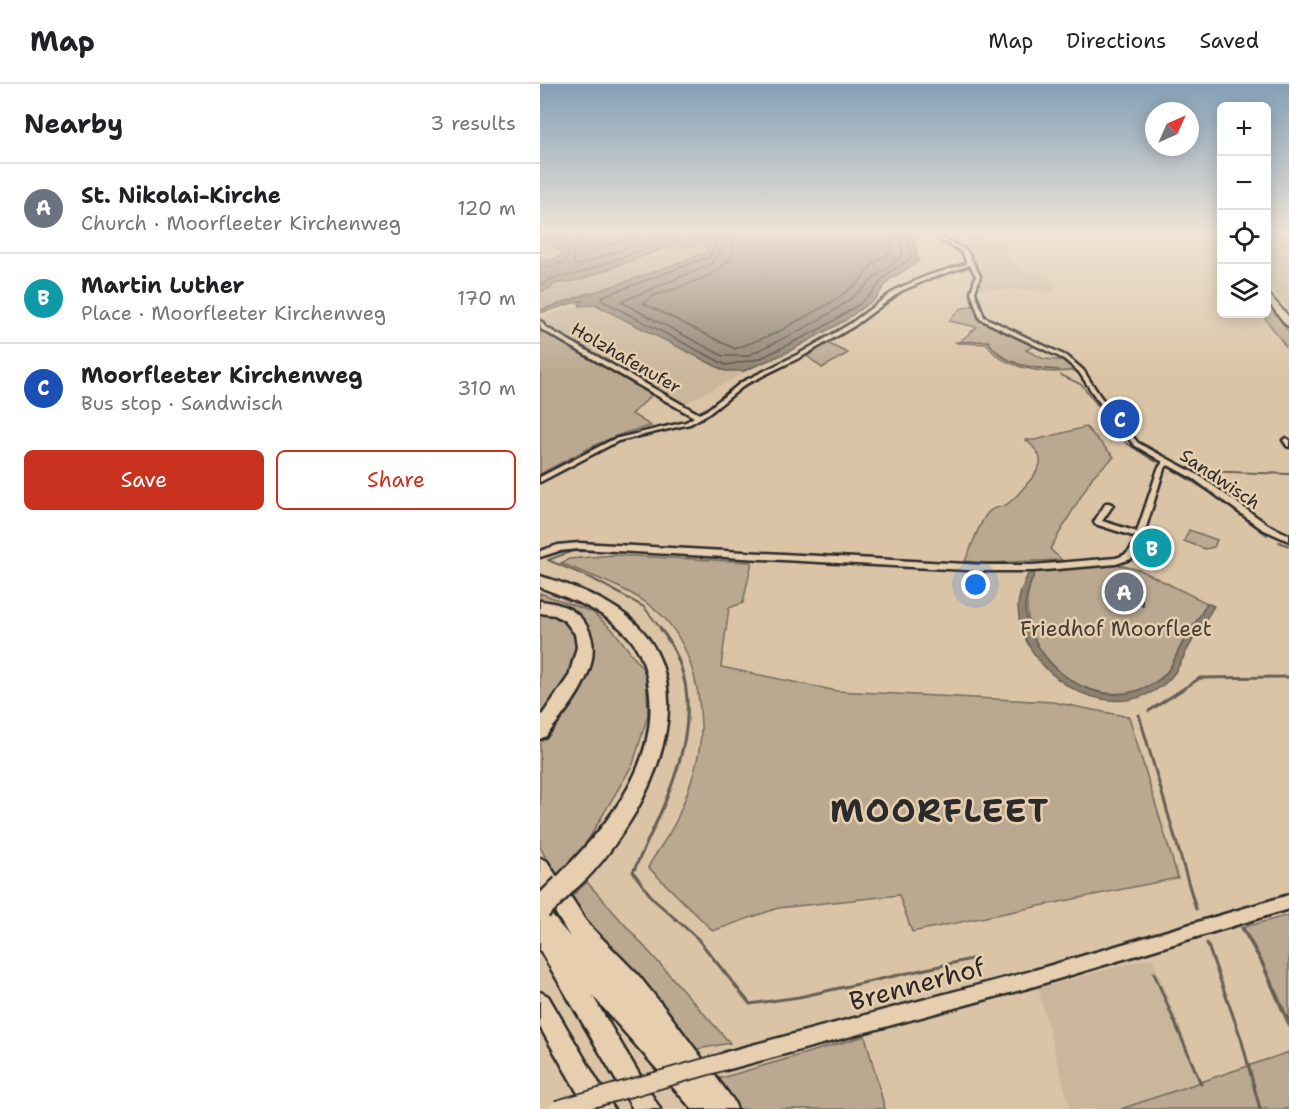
<!DOCTYPE html>
<meta charset="utf-8">
<style>
:root{--surface:#fff;--page:#f6f6f6;--text:#202124;--muted:#757577;--line:#e0e0e0;--accent:#c8321e}
body{margin:0;font-family:"Shantell Sans",sans-serif;background:var(--page);color:var(--text)}
.controls{position:absolute;right:18px;top:18px;display:grid;overflow:hidden;border-radius:9px;box-shadow:0 3px 15px #0003}
.controls button{width:54px;height:54px;display:grid;place-items:center;padding:0;border:0;border-bottom:2px solid var(--line);background:var(--surface);color:var(--text);font:30px sans-serif}
.compass{position:absolute;left:605px;top:18px;width:54px;height:54px;border-radius:50%;background:var(--surface);box-shadow:0 3px 15px #0003;rotate:45deg}
.you{position:absolute;left:436px;top:501px;width:21px;height:21px;margin:-15px;border:4px solid #fff;border-radius:50%;background:#1a73e8;box-shadow:0 0 0 9px #1a73e833}
.badge{display:grid;place-items:center;width:39px;height:39px;border-radius:50%;background:var(--accent);color:#fff;font-size:20px;font-weight:700}
.pin{position:absolute;translate:-50% -50%;border:3px solid #fff;box-shadow:0 2px 6px #0006}
.list{margin:0;padding:0;list-style:none}
h2{display:flex;justify-content:space-between;align-items:center;height:78px;margin:0;padding:0 24px;font-size:26px}
h2 small{font-size:20px;font-weight:400;color:var(--muted)}
.list li{display:grid;grid-template-columns:39px 1fr auto;gap:18px;align-items:center;box-sizing:border-box;height:90px;padding:0 24px;border-top:2px solid var(--line)}
.list b{display:block;font-size:22px;white-space:nowrap}
.list p{margin:0;font-size:20px;white-space:nowrap;color:var(--muted)}
.list em{font-size:20px;font-style:normal;color:var(--muted)}
.actions{display:flex;gap:12px;padding:18px 24px}
.actions a{flex:1;padding:14px 0;border:2px solid var(--accent);border-radius:9px;text-align:center;font-size:21px;color:var(--accent)}
.actions .main{background:var(--accent);color:#fff}
.icon{flex:none;width:33px;height:33px;fill:none;stroke:currentColor;stroke-width:2;stroke-linecap:round;stroke-linejoin:round}
.map{position:relative;flex:none;width:749px;height:1025px;overflow:hidden}
header{display:flex;align-items:center;gap:36px;box-sizing:border-box;height:84px;padding:0 30px;background:var(--surface);border-bottom:2px solid var(--line)}
header strong{font-size:28px}
nav{display:flex;gap:33px;margin-inline-start:auto;font-size:21px}
main{display:flex}
aside{flex:1;background:var(--surface)}
.map>svg:first-child{display:block}
</style>
<header>
<strong>Map</strong>
<nav><a>Map</a><a>Directions</a><a>Saved</a></nav>
</header>
<main>
<aside>
<h2>Nearby<small>3 results</small></h2>
<ul class="list">
<li><span class="badge" style="background:#6b7280">A</span><div><b>St. Nikolai-Kirche</b><p>Church · Moorfleeter Kirchenweg</p></div><em>120 m</em></li>
<li><span class="badge" style="background:#0f9aa8">B</span><div><b>Martin Luther</b><p>Place · Moorfleeter Kirchenweg</p></div><em>170 m</em></li>
<li><span class="badge" style="background:#1a4fb4">C</span><div><b>Moorfleeter Kirchenweg</b><p>Bus stop · Sandwisch</p></div><em>310 m</em></li>
</ul>
<div class="actions"><a class="main">Save</a><a>Share</a></div>
</aside>
<div class="map">
<svg width="749" height="1025" viewBox="0 0 749 1025">
<rect width="100%" height="100%" fill="#dbc4a6"/>
<filter id="ink" filterUnits="userSpaceOnUse"><feTurbulence type="fractalNoise" baseFrequency=".0167" numOctaves="2"/><feDisplacementMap in="SourceGraphic" scale="12" xChannelSelector="R" yChannelSelector="G"/><feConvolveMatrix kernelMatrix="1 2 1 2 8 2 1 2 1" color-interpolation-filters="sRGB"/></filter>
<g filter="url(#ink)">
<path fill="#cab69b" d="M727,146H749V226L727,198Z
M425,153L470,155L467,170L471,178L487,189L509,190L516,208L437,205L440,188L433,175L426,166L407,157H425Z
M39,220L56,221L196,288L211,285L137,324L0,245V234Z
M612,874L662,998L581,1025H530L498,904Z"/>
<path fill="#baa890" stroke="#726a5e" stroke-width="1.5" d="M0,146H216L181,164L74,204L48,209L0,227Z
M727,218L749,248V267L722,230H726Z
M435,221L442,238L497,260L486,266L504,275L528,277L535,286C510,291 460,285 447,260L418,259L437,243L409,237L420,225Z
M0,245L113,310L92,330L111,342C70,350 36,371 0,390Z
M287,259L308,269L282,284L266,271Z
M546,343L574,373L553,392L510,465L522,476L447,479L425,477C432,463 437,444 446,431C451,423 459,424 466,421C474,416 480,408 486,401C503,382 507,374 486,356H495Z
M649,446L677,456L674,463L665,465L644,457Z
M73,471L212,478L203,519L189,524L181,583L297,607L513,618L589,633L638,794L372,848L359,811L238,824L173,847L108,783C117,767 129,752 137,735C148,708 162,673 161,642C160,600 147,549 112,523C86,503 51,492 21,479L29,475Z
M579,481L600,486L667,519C660,533 651,545 643,558C634,572 633,586 618,596C549,643 458,558 496,486Z
M0,509L52,528L74,547L106,589L108,631L93,680L41,768L17,795L0,763V658C10,646 23,635 31,622C55,582 66,517 0,518Z
M0,528C31,531 50,557 34,587C26,605 11,621 0,637Z
M47,798L190,959L153,966L26,818Z
M749,831V943L721,879L701,844Z
M325,952L345,1025H195L171,997Z
M749,968V1025H581Z"/>
<path fill="#8e8170" stroke="#665f54" stroke-width="1.5" d="M0,146H371L379,177L349,196L336,214L304,237L246,269L204,287H185L56,221L40,222L39,220L44,216L0,229V226C52,209 103,193 154,173L166,168L170,160L125,164L39,196L13,200L11,204L0,208V178L16,175L23,169L0,154Z
M489,488H495C491,499 485,511 485,523C485,537 491,550 498,562C523,603 575,627 619,596C631,587 634,575 641,562C649,547 659,535 667,519L674,522C666,536 657,548 650,561C641,576 637,591 622,602C564,644 480,588 478,523C478,511 484,498 489,488Z"/>
<g fill="none" stroke-linecap="round" stroke-linejoin="round">
<path stroke="#534d47" stroke-width="1.5" d="M13,146L33,163L34,179L37,182C72,170 146,135 180,152L184,163L171,180L81,218L183,272H207C237,257 271,243 298,224C322,208 339,187 363,171L358,146
M29,146L39,154L48,168L112,146
M186,146C188,151 193,158 193,163C194,191 133,204 113,212L103,219L195,265L236,249L292,218L319,198L333,180L352,167L349,146
M0,148L26,164L29,169L24,178L0,184
M0,202L11,195L37,190L124,158L172,155L176,162L169,173L63,212L61,216L186,281L219,275L282,244L318,221L332,209L347,190L371,174L366,146"/>
<path stroke="#665f54" stroke-width="1.5" d="M415,258L448,257C463,282 492,284 519,286
M521,291L542,301L586,359L616,378"/>
<path stroke="#665f54" stroke-width="2" d="M630,384L671,409L727,451
M661,387L749,390
M739,458L749,462
M80,468L33,467L8,476L53,495L104,523L121,545"/>
<path stroke="#665f54" stroke-width="3" d="M120,544C180,621 128,713 93,788L113,815L157,854L210,920L259,913L436,874
M609,627L660,594L749,593
M599,631L656,825
M703,844L723,880L749,938
M667,859L701,954L720,1025
M614,889L661,1000"/>
</g>
<path fill="#a49480" stroke="#2b2b2b" stroke-width="1.5" d="M580,497L601,512L603,521H591L570,503Z"/>
<g fill="none" stroke-linecap="round" stroke-linejoin="round">
<defs>
<path id="minor" d="M401,146H405L402,154L427,167L440,192L435,208L444,233L528,273L543,286L560,312L598,359L658,391L728,441L749,451V457L722,445L654,395L628,381L624,385L599,466L591,475L576,480L493,487H445L39,465L19,467L0,473V467L18,461L39,459L445,481H493L576,474C590,470 591,466 596,453L555,440L554,438L566,419H569L573,421L562,437L597,448L618,385L623,378L594,361L556,314L539,288L524,275L440,235L431,208L436,192L430,181L391,194L361,207L314,242L263,272L206,300L171,328L150,340L78,357L0,398V393L74,355L146,338L154,333L1,245L0,237L2,238L5,243L159,330L167,326L202,298L259,270L310,240L357,205L387,192L426,180C426,165 411,162 398,155Z
M746,354L749,356V363L747,362L743,356Z"/>
<path id="tertiary" d="M749,811V825L488,904L186,986L180,983L177,977L180,971L186,968L488,888Z"/>
<path id="primary" d="M675,146H681L682,152Z
M726,207L749,233V242L746,241L726,215Z"/>
<path id="motorway" d="M0,492C33,502 72,516 97,541C149,594 127,673 95,729C78,757 55,791 29,810L48,840L98,891L126,926L193,1016L197,1025H152L52,911L120,1025H93L0,866V824L8,827L30,853L0,803V774L7,777L17,793C69,740 123,676 108,597C105,580 99,564 88,552C65,526 30,515 0,503Z
M0,517C18,519 33,523 44,538C71,576 29,624 6,652L0,655V634L29,592L37,563L35,550L25,537L15,531L0,529Z
M0,908L8,912L74,1025H47L0,943Z"/>
</defs>
<use href="#minor" stroke="#2b2b2b" stroke-width="5"/>
<use href="#tertiary" stroke="#2b2b2b" stroke-width="5"/>
<use href="#primary" stroke="#2b2b2b" stroke-width="4"/>
<use href="#motorway" stroke="#2b2b2b" stroke-width="5"/>
<use href="#minor" fill="#e6ceae" fill-rule="evenodd"/>
<use href="#tertiary" fill="#e6ceae" fill-rule="evenodd"/>
<use href="#primary" fill="#e6ceae" fill-rule="evenodd"/>
<use href="#motorway" fill="#e6ceae" fill-rule="evenodd"/>
<defs>
<path id="tertiary-bridge" d="M17,1025L186,977"/>
<path id="motorway-bridge" d="M0,825L23,802"/>
</defs>
<use href="#tertiary-bridge" stroke="#2b2b2b" stroke-width="20" stroke-linecap="butt"/>
<use href="#motorway-bridge" stroke="#2b2b2b" stroke-width="27" stroke-linecap="butt"/>
<use href="#tertiary-bridge" stroke="#e6ceae" stroke-width="16"/>
<use href="#motorway-bridge" stroke="#e6ceae" stroke-width="22"/>
</g>
</g>
<linearGradient id="sky" x2="0" y2="1"><stop stop-color="#84a0b8"/><stop offset="0.51" stop-color="#efe4d7"/><stop offset="1" stop-color="#efe4d7" stop-opacity="0"/></linearGradient>
<rect width="749" height="289" fill="url(#sky)"/>
<g text-anchor="middle" stroke-width="5" stroke-linejoin="round" paint-order="stroke">
<g font-size="18" fill="#2b2b2b" stroke="#e6ceae">
<text transform="translate(86 274) rotate(30)" y="6">Holzhafenufer</text>
<text transform="translate(680 395) rotate(34)" y="6">Sandwisch</text>
</g>
<g font-size="21" fill="#403e3a" stroke="#e6ceae">
<text x="576" y="552">Friedhof Moorfleet</text>
</g>
<g font-size="26" fill="#2b2b2b" stroke="#e6ceae">
<text transform="translate(377 900) rotate(-15)" y="9">Brennerhof</text>
</g>
<g font-size="33" font-weight="bold" letter-spacing="1.5" fill="#2b2b2b" stroke="#e6ceae">
<text x="400" y="738">MOORFLEET</text>
</g>
</g>
</svg>
<div class="controls">
<button>+</button>
<button>−</button>
<button><svg class="icon" aria-label="locate" viewBox="0 0 24 24"><circle cx="12" cy="12" r="6"/><path d="M12 2v4M12 18v4M2 12h4M18 12h4"/></svg></button>
<button><svg class="icon" aria-label="layers" viewBox="0 0 24 24"><path d="M12 4l9 5-9 5-9-5zM3 14l9 5 9-5"/></svg></button>
</div>
<svg class="compass" viewBox="-18 -18 36 36"><path d="M0-13l5 13h-10z" fill="#e53935"/><path d="M0 13l5-13h-10z" fill="#757577"/></svg>
<div class="you"></div>
<div class="pin badge" style="left:584px;top:508px;background:#6b7280">A</div>
<div class="pin badge" style="left:612px;top:464px;background:#0f9aa8">B</div>
<div class="pin badge" style="left:580px;top:335px;background:#1a4fb4">C</div>
</div>
</main>
